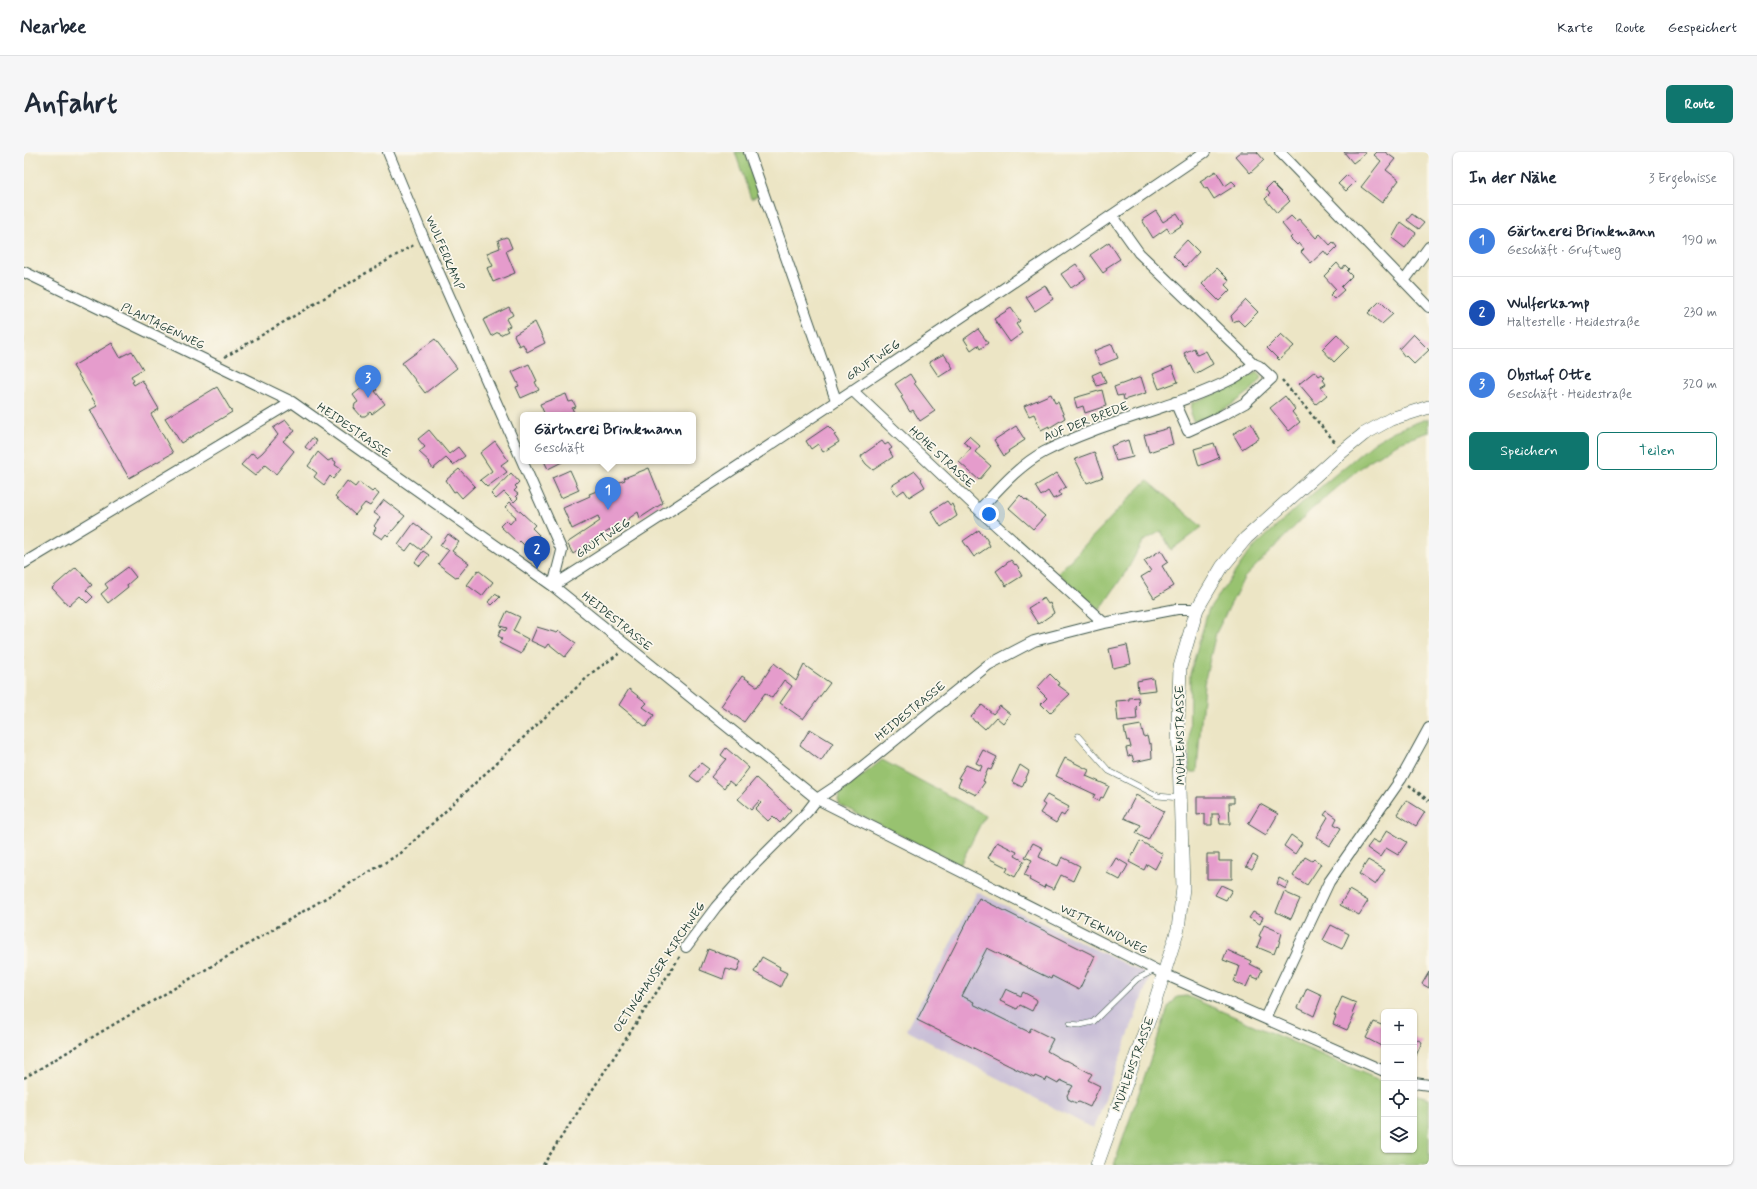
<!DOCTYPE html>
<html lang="de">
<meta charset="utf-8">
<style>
:root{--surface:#fff;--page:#f6f6f7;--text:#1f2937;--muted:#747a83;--line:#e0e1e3;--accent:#0f766e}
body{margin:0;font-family:Mynerve,sans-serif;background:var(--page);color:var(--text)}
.controls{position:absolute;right:12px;bottom:12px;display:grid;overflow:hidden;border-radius:6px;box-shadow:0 1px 3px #0004}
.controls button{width:36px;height:36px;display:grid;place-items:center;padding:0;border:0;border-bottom:1px solid var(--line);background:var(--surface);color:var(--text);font:20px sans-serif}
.you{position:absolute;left:965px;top:362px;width:14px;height:14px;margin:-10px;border:3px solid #fff;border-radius:50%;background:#1a73e8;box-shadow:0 0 0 6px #1a73e833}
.badge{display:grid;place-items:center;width:26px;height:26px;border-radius:50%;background:var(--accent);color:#fff;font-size:13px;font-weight:700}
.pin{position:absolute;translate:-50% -33px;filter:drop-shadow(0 1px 2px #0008)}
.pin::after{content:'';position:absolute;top:21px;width:14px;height:12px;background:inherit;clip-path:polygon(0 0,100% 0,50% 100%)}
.popup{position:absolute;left:496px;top:260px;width:176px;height:52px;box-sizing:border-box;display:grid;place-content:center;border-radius:6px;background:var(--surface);filter:drop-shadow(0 1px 3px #0005);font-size:13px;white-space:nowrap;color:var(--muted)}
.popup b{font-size:15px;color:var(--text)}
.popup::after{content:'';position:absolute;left:50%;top:100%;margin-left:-8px;border:8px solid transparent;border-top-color:var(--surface)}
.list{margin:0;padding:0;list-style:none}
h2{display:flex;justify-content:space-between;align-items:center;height:52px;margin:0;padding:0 16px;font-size:17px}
h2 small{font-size:13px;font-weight:400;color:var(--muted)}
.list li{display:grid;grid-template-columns:26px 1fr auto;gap:12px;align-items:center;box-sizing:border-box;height:72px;padding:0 16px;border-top:1px solid var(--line)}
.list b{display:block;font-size:15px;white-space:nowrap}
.list p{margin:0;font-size:13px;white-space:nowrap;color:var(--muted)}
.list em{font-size:13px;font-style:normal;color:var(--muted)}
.actions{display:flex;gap:8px;padding:12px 16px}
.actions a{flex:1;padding:9px 0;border:1px solid var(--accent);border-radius:6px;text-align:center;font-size:14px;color:var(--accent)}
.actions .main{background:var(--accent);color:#fff}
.icon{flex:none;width:22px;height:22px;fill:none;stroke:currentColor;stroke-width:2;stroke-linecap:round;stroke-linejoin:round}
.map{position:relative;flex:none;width:1405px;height:1013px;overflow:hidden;border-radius:6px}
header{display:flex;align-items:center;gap:24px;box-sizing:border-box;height:56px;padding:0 20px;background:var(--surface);border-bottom:1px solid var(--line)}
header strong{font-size:19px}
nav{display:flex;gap:22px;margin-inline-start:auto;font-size:14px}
.intro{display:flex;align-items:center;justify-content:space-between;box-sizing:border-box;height:96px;padding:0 24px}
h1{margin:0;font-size:28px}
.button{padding:10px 18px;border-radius:6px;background:var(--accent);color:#fff;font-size:14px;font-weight:700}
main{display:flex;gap:24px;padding:0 24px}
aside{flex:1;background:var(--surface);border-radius:6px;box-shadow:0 1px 3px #0004}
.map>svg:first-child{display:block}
</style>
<header>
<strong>Nearbee</strong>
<nav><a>Karte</a><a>Route</a><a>Gespeichert</a></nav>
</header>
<div class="intro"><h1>Anfahrt</h1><a class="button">Route</a></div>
<main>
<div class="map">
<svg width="1405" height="1013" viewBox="0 0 1405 1013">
<rect width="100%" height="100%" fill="#fbf7ec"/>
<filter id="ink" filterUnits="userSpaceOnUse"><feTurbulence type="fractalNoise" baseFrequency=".025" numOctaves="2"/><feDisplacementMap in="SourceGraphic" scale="8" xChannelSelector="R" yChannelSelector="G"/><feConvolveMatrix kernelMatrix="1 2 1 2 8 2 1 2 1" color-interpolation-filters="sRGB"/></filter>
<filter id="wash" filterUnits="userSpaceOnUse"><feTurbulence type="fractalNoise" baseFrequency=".012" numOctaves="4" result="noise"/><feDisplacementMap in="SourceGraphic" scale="16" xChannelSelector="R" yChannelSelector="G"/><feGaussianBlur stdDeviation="0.9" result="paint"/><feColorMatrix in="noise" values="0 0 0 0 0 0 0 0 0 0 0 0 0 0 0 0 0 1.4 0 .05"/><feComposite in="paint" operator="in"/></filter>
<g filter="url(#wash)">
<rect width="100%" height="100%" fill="#ece5c5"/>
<path fill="#c9bfd7" d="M953,740L1126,824L1070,977L882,878Z"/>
<path fill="#98c26f" stroke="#5c8052" d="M711,0H721L735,43L727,47Z
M1233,220L1238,225C1230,242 1188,267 1169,269L1167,264L1168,251L1203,237Z
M1405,266V280L1378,289L1345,309L1289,356L1220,426L1192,481L1180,532L1173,620H1165L1166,522L1184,459L1225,400L1280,349L1349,291L1370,279Z
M1123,328L1178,375L1147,398L1137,379L1118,390L1105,415L1076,458L1034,421Z
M858,608L961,663L936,713L816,653L814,647L816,641Z
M1163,844L1360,930V998H1390V942L1405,946V1013H1090L1144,856L1153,845Z"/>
<g id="blocks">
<path fill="#e59ccc" d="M1216,0H1233L1240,8L1226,21L1211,4Z
M1320,0H1341L1342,1L1329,11Z
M1353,0H1361L1371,7L1362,18L1375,28L1358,51L1337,35L1357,9L1350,3Z
M1192,19L1201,34L1208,29L1212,33L1190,47L1183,36L1181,37L1176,29Z
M1323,23L1331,30L1322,39L1314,32Z
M1248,31L1266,49L1253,61L1241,47L1246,42L1242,37Z
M1132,59L1139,70L1153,61L1160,72L1146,81L1143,76L1129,86L1118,68Z
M1388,62L1400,71L1395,77L1383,68Z
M1267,64L1272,69L1275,67L1292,86L1296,82L1306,93L1309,90L1313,95L1304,104L1300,99L1287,111L1277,100L1280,97L1275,91L1273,93L1266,86L1268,84L1258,72Z
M1377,70L1392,81L1381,96L1368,86Z
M482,85L484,86L488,96L482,99L491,121L469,130L463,116L469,114L463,101L476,96L474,88Z
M1163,88L1175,100L1161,115L1149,103Z
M1085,90L1096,107L1082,116L1083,118L1079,121L1066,103Z
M1313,111L1318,117L1321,113L1325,117L1323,119L1328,124L1317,135L1320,138L1310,147L1306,143L1312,137L1300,124Z
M1052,112L1062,126L1047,136L1037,122Z
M1193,116L1205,128L1201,133L1206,138L1195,149L1178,132Z
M1021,133L1029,147L1011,159L1002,145Z
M1222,148L1234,160L1220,174L1214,168L1209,170L1207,164Z
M1356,149L1369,162L1358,172L1344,161Z
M485,155L489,163L482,167L486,174L482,176L484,179L476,183L474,180L467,184L459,168Z
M987,156L996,169L992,172L998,181L986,190L970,167Z
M511,170L521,191L503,200L499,192L495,194L490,183Z
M954,177L964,191L956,197L954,193L947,198L940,187Z
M1257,182L1270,194L1255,208L1243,196Z
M1313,182L1325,195L1310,210L1298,197Z
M1389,182L1405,198L1390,212L1382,204L1381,205L1375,197Z
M411,187L433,216L401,241L378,211Z
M88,191L96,205L108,199L119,217L107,224L110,229L108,230L110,233L118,228L135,257L127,262L149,301L105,326L66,258L73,254L49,214Z
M1088,192L1094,206L1076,213L1070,199Z
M1170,196L1173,203L1182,199L1189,212L1171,222L1160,201Z
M920,202L929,216L915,225L905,210Z
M505,212L513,229L511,230L515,238L497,246L492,235L495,234L488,220Z
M1148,214L1154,230L1135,237L1129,222Z
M1077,219L1082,231L1073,234L1068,223Z
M1291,219L1295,224L1298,222L1301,226L1299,228L1302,232L1297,235L1303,243L1292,252L1275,232Z
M886,222L891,230L890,231L911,259L896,269L889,258L886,260L877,245L879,244L871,232Z
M1117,225L1122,241L1100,248L1099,243L1093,244L1090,235Z
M346,229L353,238L351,239L361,252L348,262L346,260L341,264H337L330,256L331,252L334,250L329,243Z
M193,235L208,260L157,291L141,266Z
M1078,238L1082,254L1061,261L1059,254L1053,256L1050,246Z
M542,242L545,250L549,249L552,255L548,256L551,263H521L516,252Z
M1027,242L1031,251L1034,250L1041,266L1025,276V274L1017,278L1010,262L1005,264L1000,254Z
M1261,244L1271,257L1268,260L1276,270L1265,279L1246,256Z
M262,268L271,279L259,289L270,299L252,322L241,313L231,324L217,313L228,301L233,305L238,301L254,283L249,276Z
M1227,271L1235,286L1218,297L1209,282Z
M804,274L812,282L810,283L815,290L799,300L794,292L787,297L782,289Z
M992,274L1001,288L984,299L985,300L980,304L970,288Z
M1145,276L1149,292L1125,300L1120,283Z
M405,278L425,302L434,295L441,304L429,313L422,306L409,317L405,311L406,310L395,300L401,295L394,287Z
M945,284L956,294L951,300L967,314L955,328L935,310L947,296L939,290Z
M288,286L293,289L286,299L281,295Z
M1104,288L1109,305L1092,309L1087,294Z
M471,289L484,308L477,313L483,320L463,335L456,328L468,319L456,301Z
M858,289L861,293L864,291L868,296L865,298L869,305L849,318L842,312L837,305L838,303Z
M1190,291L1195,306L1175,314L1170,297Z
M294,300L304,309L308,307L312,310L311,313L317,317L309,327L306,324L300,333L290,325L293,321L284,314Z
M1070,300L1079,325L1063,331L1051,307Z
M520,309H540L524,317Z
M625,316L639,351L616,366L614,360L604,367V369L593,376L592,374L549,402L543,391L576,369L574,364L548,377L539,356L566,344L565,342L601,328L600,326Z
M435,317L451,334L438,346L432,339L430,340L422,328Z
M546,318L555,338L537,346L528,326Z
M891,319L898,327L897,328L901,335L885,345L880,338L873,343L867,334Z
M487,321L495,330L491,334L493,336L490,339L494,342L492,344L494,346L490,350L480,340L472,347L467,342Z
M1033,321L1042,335L1035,340L1037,343L1029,347L1024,339L1017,344L1011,334Z
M323,329L331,335L335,330L348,340L350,338L355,342L346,354L341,351L331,363L311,345Z
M996,343L1001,348L1002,347L1021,364L1009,377L985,356Z
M360,348L381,364L364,384L362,382L358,387L349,381L352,376L350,374L356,365L350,361Z
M923,349L926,353L928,352L933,364L917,375L907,359Z
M486,350L511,373L508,376L515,383L503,396L496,389L494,391L476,374L482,368L486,372L492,365L481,355Z
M390,371L407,384L397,398L388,391L382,399L374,393Z
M955,378L958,383L960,382L966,394L950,405L939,389Z
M424,382L435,390L428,399L445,411L433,426L414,412L425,398L416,394Z
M1137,398L1144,410L1138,414L1150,434L1130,446L1117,425L1127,419L1120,409Z
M399,399L405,403L396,414L391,410Z
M987,408L991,413L992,412L995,416L994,417L998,424L982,434L972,419Z
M52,415L68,433L62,438L69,445L63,451L56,444L45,454L28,436Z
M104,415L112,425L103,433L104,435L84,451L77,442L84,436L81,432Z
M454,418L469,430L458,444L443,433Z
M471,442L476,445L468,453L464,450Z
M1020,446L1024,452L1026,451L1030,461L1014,472L1004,456Z
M483,459L496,465L489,479L504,487L497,502L475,491L478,486L474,484L477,477L481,479L483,476L476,474Z
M513,475L533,481L535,479L552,491L541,505L525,492L522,496L507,489Z
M1103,493L1107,512L1089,516L1085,497Z
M750,511L772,529L780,513L806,531L779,567L756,551L768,534L760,528L748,546L741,541L720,570L697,554L718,524L734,535Z
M1026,522L1035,531L1034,533L1046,542L1026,561L1017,552L1023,546L1013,536Z
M1129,526L1131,538L1114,540L1113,529Z
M605,537L623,551L619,555L630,563L622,575L595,553Z
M1114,545L1115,552L1112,555L1113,567L1094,569L1092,549L1105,548V546Z
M958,553L969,562L976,554L986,562L979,571L972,565L961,577L953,570H951L947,565Z
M1117,573L1120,585L1123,584L1125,592L1127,591L1128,606L1110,610L1108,603L1104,604L1102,596L1107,595L1105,588L1103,589L1100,576Z
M786,577L809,591L797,609L776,593Z
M702,596L725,616L711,634L705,629L700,636L687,625L702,607L697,603Z
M959,598L973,605L967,618L964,617L959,629L961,630L952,643L934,634L937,627L934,626L942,613L956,619L958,614L952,611Z
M1041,606L1065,618L1062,624L1085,634L1079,646L1077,645L1075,649L1069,646L1071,642H1070L1032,624Z
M677,611L685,617L674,630L666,624Z
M996,613L1005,619L998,635L988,630Z
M732,626L767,658L756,671L749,664L744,669L731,657L737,651L735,649L727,658L714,647Z
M1023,643L1045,655L1040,664L1037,662L1032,671L1016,661L1021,653L1018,651Z
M1112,643L1140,659L1124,688L1112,681L1117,673L1100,666Z
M1173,645H1210V651H1205L1206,672H1196L1195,662H1188V673H1181V662L1173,663Z
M1382,648L1401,660L1392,674L1373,662Z
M1236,652L1254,662L1242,683L1224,672Z
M1303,659L1313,666L1310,672L1317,676L1306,694L1292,685L1304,665L1300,663Z
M1363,678L1383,690L1374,703L1362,696L1356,705L1343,696L1349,688L1355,691Z
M1267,683L1278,691L1271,702L1260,694Z
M1116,689L1139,702L1131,717L1123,712L1120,718L1105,710Z
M973,690L993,700L991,704L1000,709L991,725L982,720L984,716L964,706Z
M1009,691L1019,696L1015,705L1034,714L1038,705L1056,714L1049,729L1037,723L1030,737L1021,733L1020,736L1005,728L1006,726L1000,723L1008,708L1001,705Z
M1183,702H1195V709H1208V727H1183Z
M1229,703L1234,706L1228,717L1222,714Z
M1281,705L1288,709L1290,707L1297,712L1283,733L1269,724Z
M1092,706L1104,713L1096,728L1083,721Z
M1344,708L1361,718L1351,733L1335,722Z
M1255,726L1265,731L1262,737L1253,732Z
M1197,733L1208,738L1202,748L1191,743Z
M1325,738L1344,749L1335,763L1316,753Z
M1260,740L1276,747L1267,767L1252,760Z
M955,746L1071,804L1055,838L1028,824L1027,827L963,796L938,844L950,850L949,852L1005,880L1007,876L1029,887L1023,899L1039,908L1044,909L1068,922L1064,928L1076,934L1066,955L1055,950L1052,951L1044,947L1043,943L1049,934L1036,928L1034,932L1023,926L1022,929L1011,924L1010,926L893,868Z
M1229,760L1239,765L1236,772L1225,766Z
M1240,773L1258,781L1254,795L1253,794L1250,802L1233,795L1237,785L1235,784Z
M1307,773L1325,782L1318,797L1299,788Z
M684,797L717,809L713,820L702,817L699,827L676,818Z
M1203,798L1227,809L1226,812L1238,818L1234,827L1227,824L1222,835L1210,830L1215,814L1199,808Z
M738,805L756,815L755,817L763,821L757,833V835L730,820Z
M1405,820V836L1398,832Z
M1283,836L1298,843L1290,864L1274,856Z
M982,837L997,844L999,840L1012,847L1013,849L1008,859L996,853L993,857L976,849Z
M1318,845L1332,851L1328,861L1331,862L1323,878L1309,872L1312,864L1310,863Z
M1350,870L1360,874V888L1357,894L1342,886Z
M1390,886L1398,890L1390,908Z"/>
</g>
</g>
<g filter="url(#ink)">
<use href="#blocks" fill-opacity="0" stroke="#3e564a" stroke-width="1"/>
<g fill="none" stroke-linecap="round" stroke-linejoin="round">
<defs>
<path id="service" d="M1054,584L1085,619L1134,644L1155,646
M1046,872L1056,873L1069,870L1113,827L1131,818"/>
<path id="minor" d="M364,0L400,87L538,399L529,434
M725,0L812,248
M1256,0L1405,155
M1088,63L1115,101L1230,212L1235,214L1248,226L1221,251L1199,263L1164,279L1151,250
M0,120L268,250L529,434L793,647L1140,822L1360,919
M1380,129L1405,95
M828,238L955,358L1080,471
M955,358C975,337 994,314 1020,300C1080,269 1148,257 1208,227C1216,223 1223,217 1230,212
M0,411L268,250
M529,434C749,294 965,147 1181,0
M662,795L692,755L723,720L783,660L793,647L823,627L964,513L1010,489L1080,471L1153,457H1173
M1241,866L1305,730L1377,627L1405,576
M1390,931L1405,933"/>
<path id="tertiary" d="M1073,1013L1128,859L1154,777L1159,736L1154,570L1156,515L1173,457L1198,415L1222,386L1319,299L1340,282L1367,267L1405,255"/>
</defs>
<use href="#service" stroke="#3e564a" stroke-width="6"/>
<use href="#minor" stroke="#3e564a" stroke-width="12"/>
<use href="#tertiary" stroke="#3e564a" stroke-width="14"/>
<path stroke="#3e564a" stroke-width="2.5" stroke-dasharray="3 3" stroke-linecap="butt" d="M201,205L391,92
M1258,228L1311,290
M1385,633L1405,649
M0,926L377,701L569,520L596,501
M519,1013L657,803"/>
<use href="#service" stroke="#fff" stroke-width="5"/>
<use href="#minor" stroke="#fff" stroke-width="10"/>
<use href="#tertiary" stroke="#fff" stroke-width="13"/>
</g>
</g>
<g text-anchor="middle" stroke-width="3.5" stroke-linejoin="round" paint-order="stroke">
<g font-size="12" fill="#1f3d34" stroke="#fbf7ec">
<text transform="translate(421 101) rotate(67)" y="4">WULFERKAMP</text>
<text transform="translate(139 174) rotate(26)" y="4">PLANTAGENWEG</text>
<text transform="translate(849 208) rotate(-34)" y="4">GRUFTWEG</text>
<text transform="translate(1062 269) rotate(-21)" y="4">AUF DER BREDE</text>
<text transform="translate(330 278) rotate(35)" y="4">HEIDESTRASSE</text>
<text transform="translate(918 305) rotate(43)" y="4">HOHE STRASSE</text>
<text transform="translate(579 386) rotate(-33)" y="4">GRUFTWEG</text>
<text transform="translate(593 469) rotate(39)" y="4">HEIDESTRASSE</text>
<text transform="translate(886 559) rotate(-39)" y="4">HEIDESTRASSE</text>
<text transform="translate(1156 583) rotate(-91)" y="4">MÜHLENSTRASSE</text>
<text transform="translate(1080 777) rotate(27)" y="4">WITTEKINDWEG</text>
<text transform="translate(635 815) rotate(-56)" y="4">OETINGHAUSER KIRCHWEG</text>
<text transform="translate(1109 912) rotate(-70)" y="4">MÜHLENSTRASSE</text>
</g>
</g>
</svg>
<div class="controls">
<button>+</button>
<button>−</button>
<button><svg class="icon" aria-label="locate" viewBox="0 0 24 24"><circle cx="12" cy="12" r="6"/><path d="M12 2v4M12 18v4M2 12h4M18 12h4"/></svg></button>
<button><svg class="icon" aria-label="layers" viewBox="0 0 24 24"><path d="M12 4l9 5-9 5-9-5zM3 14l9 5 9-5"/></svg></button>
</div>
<div class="you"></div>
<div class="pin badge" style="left:584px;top:358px;background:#3f7fe0">1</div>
<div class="popup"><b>Gärtnerei Brinkmann</b>Geschäft</div>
<div class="pin badge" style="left:513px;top:417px;background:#1a4fb4">2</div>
<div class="pin badge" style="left:344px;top:246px;background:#3f7fe0">3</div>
</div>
<aside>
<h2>In der Nähe<small>3 Ergebnisse</small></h2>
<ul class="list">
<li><span class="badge" style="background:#3f7fe0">1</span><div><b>Gärtnerei Brinkmann</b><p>Geschäft · Gruftweg</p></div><em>190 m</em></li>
<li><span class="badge" style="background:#1a4fb4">2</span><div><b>Wulferkamp</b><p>Haltestelle · Heidestraße</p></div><em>230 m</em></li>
<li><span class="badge" style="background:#3f7fe0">3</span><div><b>Obsthof Otte</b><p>Geschäft · Heidestraße</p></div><em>320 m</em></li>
</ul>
<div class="actions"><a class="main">Speichern</a><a>Teilen</a></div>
</aside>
</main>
